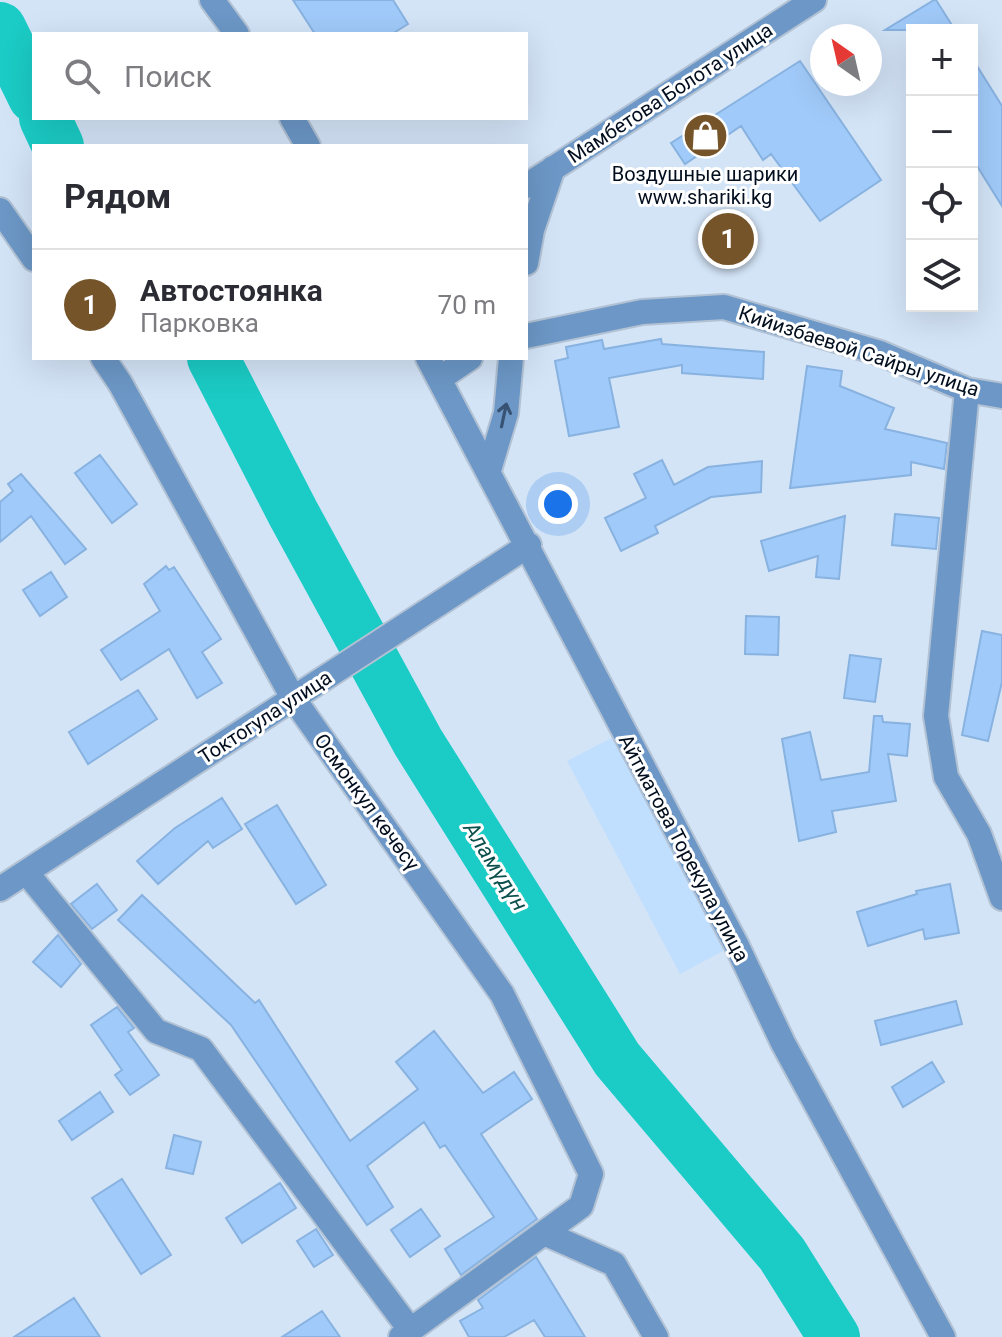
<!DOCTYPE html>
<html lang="ru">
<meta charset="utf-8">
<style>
:root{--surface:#fff;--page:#f7f7f7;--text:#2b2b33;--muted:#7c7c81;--line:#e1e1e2;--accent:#75542a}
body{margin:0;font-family:Roboto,sans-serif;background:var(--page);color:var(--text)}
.controls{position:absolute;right:24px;top:24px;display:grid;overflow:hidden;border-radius:0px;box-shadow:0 8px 32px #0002}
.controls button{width:72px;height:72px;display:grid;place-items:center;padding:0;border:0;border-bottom:2px solid var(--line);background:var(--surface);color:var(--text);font:40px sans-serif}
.compass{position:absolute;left:810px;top:24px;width:72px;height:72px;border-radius:50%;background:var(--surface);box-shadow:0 8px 32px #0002;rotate:326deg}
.you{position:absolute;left:558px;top:504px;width:28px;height:28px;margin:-20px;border:6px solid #fff;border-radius:50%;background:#1a73e8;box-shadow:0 0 0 12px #1a73e833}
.badge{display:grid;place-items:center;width:52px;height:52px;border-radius:50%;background:var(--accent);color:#fff;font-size:26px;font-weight:700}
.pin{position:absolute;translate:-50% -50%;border:4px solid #fff;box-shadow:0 2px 8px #0006}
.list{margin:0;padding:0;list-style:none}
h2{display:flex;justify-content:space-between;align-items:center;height:104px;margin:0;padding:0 32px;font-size:34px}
h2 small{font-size:26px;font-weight:400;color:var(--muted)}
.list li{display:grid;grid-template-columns:52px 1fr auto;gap:24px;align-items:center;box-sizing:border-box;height:112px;padding:0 32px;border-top:2px solid var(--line)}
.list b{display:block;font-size:30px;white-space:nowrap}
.list p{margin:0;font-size:26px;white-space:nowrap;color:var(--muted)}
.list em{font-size:26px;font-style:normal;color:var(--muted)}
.icon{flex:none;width:44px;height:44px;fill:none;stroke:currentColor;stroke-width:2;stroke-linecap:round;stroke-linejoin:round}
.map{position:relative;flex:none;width:1002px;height:1337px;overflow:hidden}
.search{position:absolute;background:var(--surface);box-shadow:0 8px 32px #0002;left:32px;top:32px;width:496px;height:88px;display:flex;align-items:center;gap:20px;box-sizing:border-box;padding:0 28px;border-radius:0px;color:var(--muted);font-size:30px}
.panel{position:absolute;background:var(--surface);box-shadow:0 8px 32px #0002;left:32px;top:144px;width:496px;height:216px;border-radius:0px}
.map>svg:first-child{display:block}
</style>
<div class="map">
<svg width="1002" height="1337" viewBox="0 0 1002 1337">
<rect width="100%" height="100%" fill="#d3e4f7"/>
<path fill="#c0defe" d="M623,732L736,944L680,974L567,761Z"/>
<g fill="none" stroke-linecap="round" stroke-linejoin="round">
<path stroke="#1bcbc5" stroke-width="52" d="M0,28L34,97
M45,118L58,146
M213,358L293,513L418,742L617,1059L782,1254L834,1337"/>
</g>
<path fill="#a0caf9" stroke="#88b2e0" stroke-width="2" d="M293,0H393L408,24L392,34H315Z
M936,0L955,30H885L934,0Z
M972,58L1002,106V206L972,158Z
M800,61L881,180L820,221L771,154L763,160L741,126L685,164L671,143Z
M661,339L662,344L764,352L763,379L682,373V365L609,378L619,427L569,436L555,361L568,358L566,347L602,340L604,349Z
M807,366L842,371L840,386L894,408L885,429L947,443L944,469L911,462V475L790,488Z
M100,455L137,504L112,523L75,473Z
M662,460L674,485L708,467L762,461L761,492L711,497L655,526L658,533L621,551L605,518L646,498L634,474Z
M21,474L86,549L65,564L31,516L0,542V502L13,491L8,484Z
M895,514L939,518L936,549L892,545Z
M845,516L839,579L816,577L818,556L769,571L761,541Z
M166,566L169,570L174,567L221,639L202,652L222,683L197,698L169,649L121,680L101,650L160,611L144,584Z
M51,572L67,597L40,616L23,590Z
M746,616L779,617L778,655L745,654Z
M982,631L1002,635V682L988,741L962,735Z
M850,655L881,659L875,702L844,698Z
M138,690L157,719L88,764L69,732Z
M874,716H882L883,722L910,724L907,756L888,754L896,801L832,811L836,832L799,841L782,739L810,732L821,780L869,772Z
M222,798L242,829L213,848L208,841L158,884L137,861L175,828Z
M277,805L326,885L296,904L245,824Z
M97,884L117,910L92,929L71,904Z
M950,884L959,933L925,939L923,929L868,946L857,912L917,894L916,891Z
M142,895L255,1003L259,1000L350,1141L418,1089L396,1062L434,1031L483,1093L514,1072L532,1099L481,1134L537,1219L461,1275L445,1249L494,1217L445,1145L440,1148L424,1122L367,1166L393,1207L367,1225L231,1025L118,920Z
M58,935L81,964L61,987L33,962Z
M956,1001L962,1024L881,1045L875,1021Z
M117,1007L134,1028L128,1032L159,1075L130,1095L115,1075L122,1070L91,1025Z
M932,1062L944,1082L903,1107L892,1087Z
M100,1092L113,1112L72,1140L59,1121Z
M174,1135L201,1142L193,1174L166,1168Z
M122,1179L171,1255L141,1274L92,1198Z
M280,1183L296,1208L242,1243L226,1218Z
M421,1209L440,1236L410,1257L391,1230Z
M316,1229L333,1255L314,1267L297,1241Z
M536,1257L585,1337H545L534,1320L504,1337H469L460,1321L483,1308L478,1300Z
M74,1298L100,1337H14Z
M322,1311L340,1337H282Z"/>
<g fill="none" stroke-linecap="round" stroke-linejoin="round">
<defs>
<path id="minor" d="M212,0L237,34
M292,118L308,146
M526,186L814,0
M0,210L34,259
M526,263L532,230L553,168
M526,336L642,312L724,307L880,353L967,390L1002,396
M103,358L120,383L293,698L502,994L591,1174L581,1206L401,1337
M428,358L736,944L783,1043L943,1337
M439,379L470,358
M967,390L936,716L946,777L979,834L1002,898
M489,470L506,413L511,358
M26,872L156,1031L201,1049L411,1331
M0,889L529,545
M544,1233L614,1264L656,1337"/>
</defs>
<use href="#minor" stroke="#b2c2d4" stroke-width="28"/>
<use href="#minor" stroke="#6c97c6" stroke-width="24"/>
</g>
<defs><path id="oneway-shaft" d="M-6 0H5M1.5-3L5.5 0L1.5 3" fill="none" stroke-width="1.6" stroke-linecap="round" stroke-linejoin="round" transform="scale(2)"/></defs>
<use stroke="#375272" href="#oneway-shaft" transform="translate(504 415) rotate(-78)"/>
<defs>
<symbol id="shop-disc" viewBox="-11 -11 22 22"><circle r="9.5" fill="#75542a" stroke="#fff"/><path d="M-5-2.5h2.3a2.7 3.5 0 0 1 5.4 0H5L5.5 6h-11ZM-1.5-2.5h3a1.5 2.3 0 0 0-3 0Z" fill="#fff"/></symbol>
</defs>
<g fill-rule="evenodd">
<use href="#shop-disc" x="680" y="110" width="51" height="51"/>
</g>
<g text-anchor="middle" stroke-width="6" stroke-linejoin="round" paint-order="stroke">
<g font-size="20" fill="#020e1e" stroke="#fff">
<text transform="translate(670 93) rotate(-33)" y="7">Мамбетова Болота улица</text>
<text transform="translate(859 351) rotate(18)" y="7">Кийизбаевой Сайры улица</text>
<text transform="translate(265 717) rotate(-33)" y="7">Токтогула улица</text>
<text transform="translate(367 802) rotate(54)" y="7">Осмонкул көчөсү</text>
<text transform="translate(684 848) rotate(62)" y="7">Айтматова Торекула улица</text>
</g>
<g font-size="20" fill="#020e1e" stroke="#fff">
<text x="705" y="181">Воздушные шарики<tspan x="705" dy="23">www.shariki.kg</tspan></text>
</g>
<g font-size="22" font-style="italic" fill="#0c504e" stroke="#fff">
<text transform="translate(496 866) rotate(58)" y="8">Аламүдүн</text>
</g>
</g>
</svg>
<div class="controls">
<button>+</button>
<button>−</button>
<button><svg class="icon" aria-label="locate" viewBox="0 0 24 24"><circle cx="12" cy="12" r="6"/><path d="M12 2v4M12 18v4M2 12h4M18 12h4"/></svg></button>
<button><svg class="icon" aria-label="layers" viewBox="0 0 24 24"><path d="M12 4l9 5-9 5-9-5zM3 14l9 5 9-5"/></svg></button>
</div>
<svg class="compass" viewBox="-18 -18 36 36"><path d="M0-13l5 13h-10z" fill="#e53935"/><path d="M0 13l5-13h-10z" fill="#7c7c81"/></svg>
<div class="you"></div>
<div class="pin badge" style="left:728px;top:239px">1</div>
<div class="search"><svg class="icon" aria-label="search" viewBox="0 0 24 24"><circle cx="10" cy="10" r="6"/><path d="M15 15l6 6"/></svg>Поиск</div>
<section class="panel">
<h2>Рядом<small></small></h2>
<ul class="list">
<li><span class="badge">1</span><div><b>Автостоянка</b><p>Парковка</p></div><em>70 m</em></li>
</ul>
</section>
</div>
